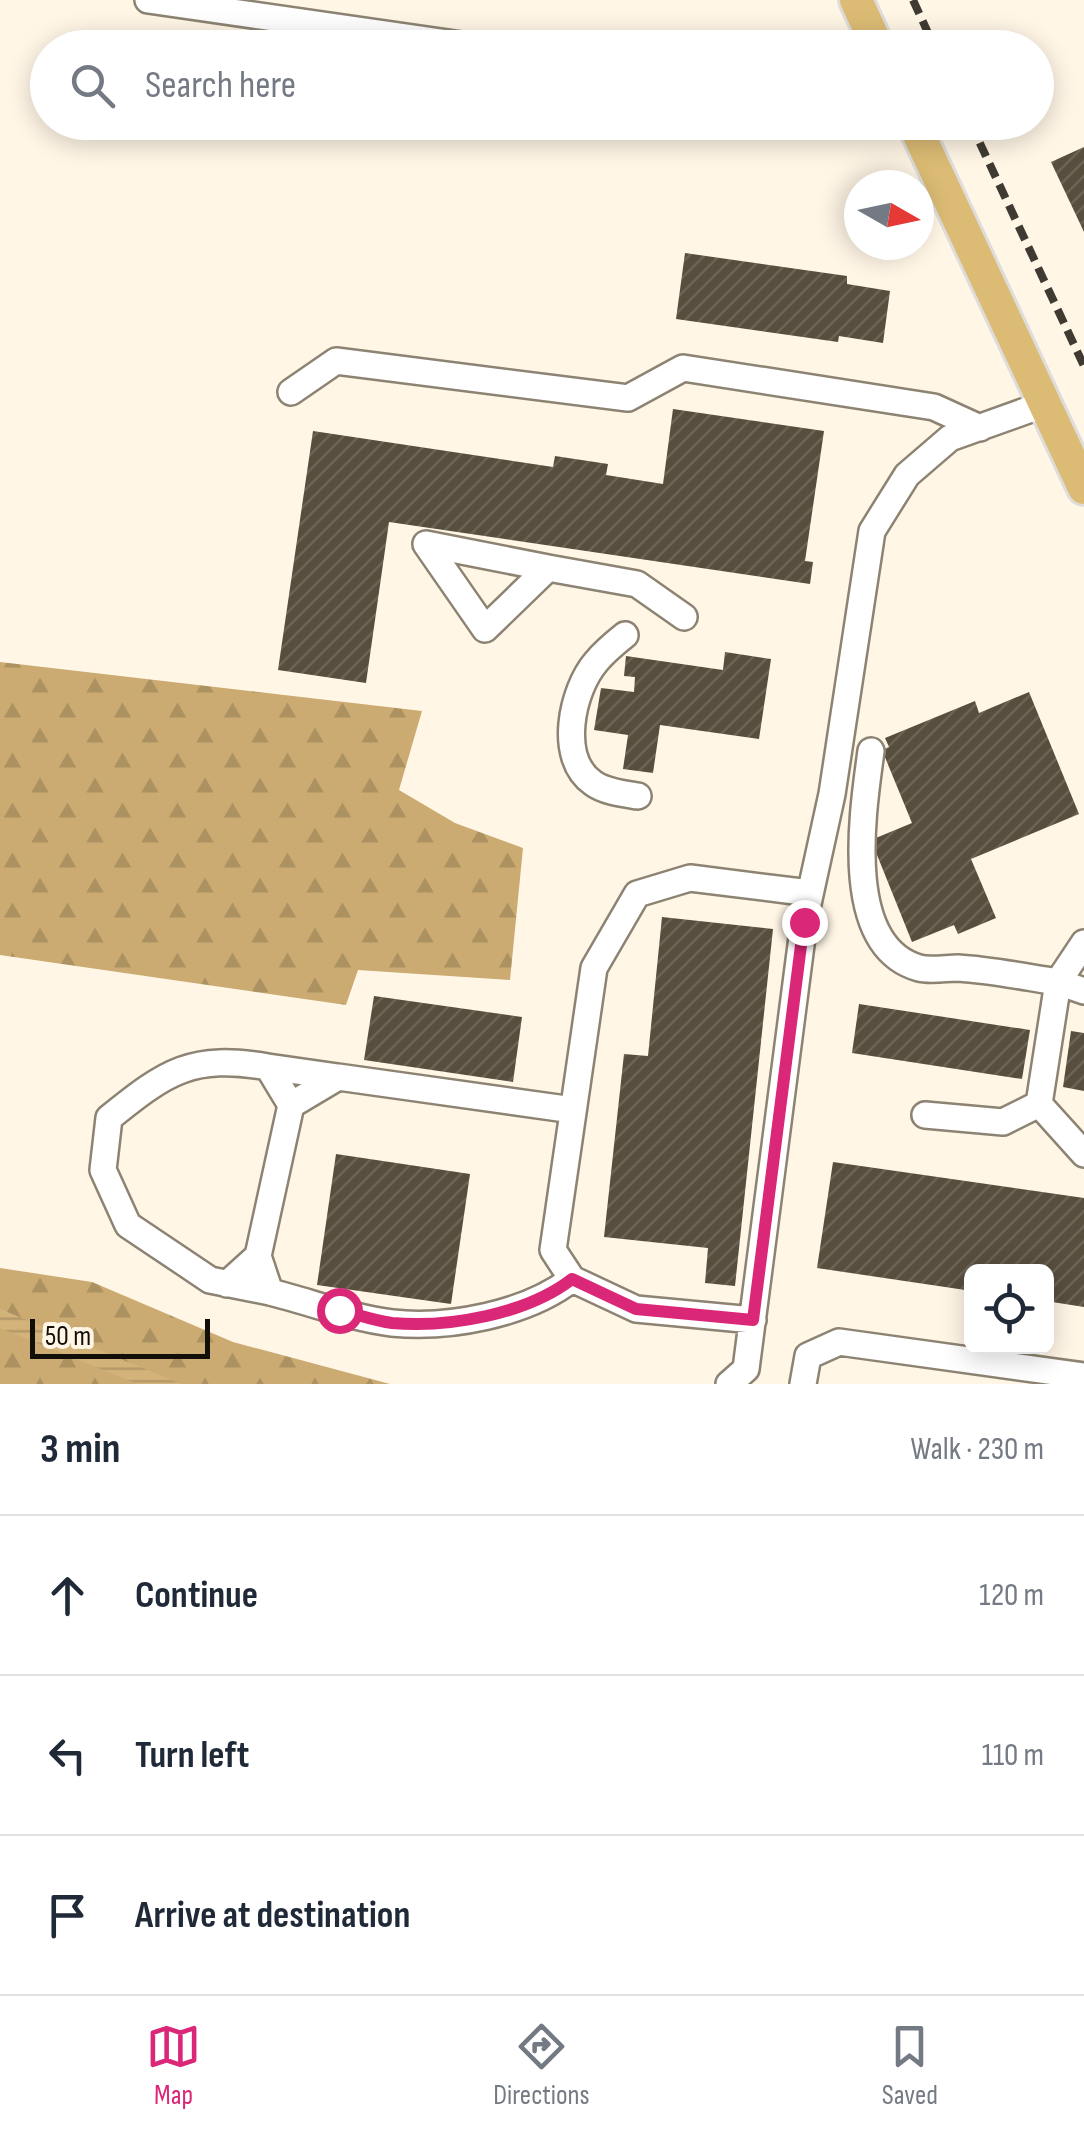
<!DOCTYPE html>
<meta charset="utf-8">
<style>
:root{--surface:#fff;--page:#f2f2f3;--text:#1f2937;--muted:#747a83;--line:#e0e1e3;--accent:#db2777}
body{margin:0;font-family:"Sofia Sans Condensed",sans-serif;background:var(--page);color:var(--text)}
.controls{position:absolute;right:30px;bottom:30px;display:grid;overflow:hidden;border-radius:15px;box-shadow:0 5px 25px #0003}
.controls button{width:90px;height:90px;display:grid;place-items:center;padding:0;border:0;border-bottom:2px solid var(--line);background:var(--surface);color:var(--text);font:50px sans-serif}
.compass{position:absolute;left:844px;top:170px;width:90px;height:90px;border-radius:50%;background:var(--surface);box-shadow:0 5px 25px #0003;rotate:99deg}
.scale{position:absolute;left:30px;bottom:25px;width:180px;box-sizing:border-box;padding-left:10px;border:5px solid #120e08;border-top:0;font-size:28px;line-height:35px;white-space:nowrap;color:#120e08;-webkit-text-stroke:8px #fff6e6;paint-order:stroke}
.stop{position:absolute;width:30px;height:30px;margin:-22px;border:8px solid #db2777;border-radius:50%;background:#fff}
.stop.end{background:#db2777;border-color:#fff;box-shadow:0 2px 10px #0008}
.list{margin:0;padding:0;list-style:none}
h2{display:flex;justify-content:space-between;align-items:center;height:130px;margin:0;padding:0 40px;font-size:42px}
h2 small{font-size:32px;font-weight:400;color:var(--muted)}
.list li{display:grid;grid-template-columns:65px 1fr auto;gap:30px;align-items:center;box-sizing:border-box;height:160px;padding:0 40px;border-top:2px solid var(--line)}
.list b{display:block;font-size:38px;white-space:nowrap}
.list em{font-size:32px;font-style:normal;color:var(--muted)}
.icon{flex:none;width:55px;height:55px;fill:none;stroke:currentColor;stroke-width:2;stroke-linecap:round;stroke-linejoin:round}
.map{position:relative;flex:none;width:1084px;height:1384px;overflow:hidden}
.search{position:absolute;background:var(--surface);box-shadow:0 5px 25px #0003;left:30px;right:30px;top:30px;height:110px;display:flex;align-items:center;gap:25px;box-sizing:border-box;padding:0 35px;border-radius:55px;color:var(--muted);font-size:38px}
.sheet{height:610px;background:var(--surface)}
nav{display:flex;justify-content:space-around;align-items:center;box-sizing:border-box;height:140px;border-top:2px solid var(--line);background:var(--surface);font-size:28px;color:var(--muted)}
nav a{display:grid;justify-items:center;gap:5px}
nav .on{color:var(--accent)}
.map>svg:first-child{display:block}
</style>
<div class="map">
<svg width="1084" height="1384" viewBox="0 0 1084 1384">
<defs>
<pattern id="forest-firs" width="22" height="20" patternUnits="userSpaceOnUse" patternTransform="scale(2.5)"><rect width="22" height="20" fill="#cbab72"/><path d="M5 1l3.5 6h-7zM16 11l3.5 6h-7z" fill="#ad9261"/></pattern>
<pattern id="water-rules" width="6" height="5" patternUnits="userSpaceOnUse" patternTransform="scale(2.5)"><rect width="6" height="5" fill="#d3b37a"/><path d="M0 2.5h6" fill="none" stroke="#b49968"/></pattern>
<pattern id="building-hatch" width="6" height="6" patternUnits="userSpaceOnUse" patternTransform="scale(2.5)"><rect width="6" height="6" fill="#584e3e"/><path d="M-1 1l2-2M0 6l6-6M5 7l2-2" fill="none" stroke="#6b6356"/></pattern>
</defs>
<rect width="100%" height="100%" fill="#fff6e6"/>
<path fill="url(#forest-firs)" d="M0,662L422,711L399,790L455,823L523,848L510,980L358,970L346,1005L0,955Z
M0,1268L92,1282L233,1342L390,1384H0Z"/>
<path fill="url(#water-rules)" d="M0,1309L181,1384H138L0,1328Z"/>
<path fill="url(#building-hatch)" d="M1084,147V232L1051,162Z
M685,253L847,276V284L890,291L883,343L839,336L838,342L676,319Z
M673,409L824,431L805,561L813,562L810,584L389,522L366,683L278,670L313,431L553,467L555,456L608,464L606,475L663,484Z
M725,652L771,659L759,739L660,725L653,773L623,769L628,735L594,730L601,688L634,692L635,677L624,676L626,656L723,670Z
M1029,692L1079,814L971,859L996,918L958,934L954,925L912,942L871,840L912,823L882,750L889,747L885,738L975,701L979,713Z
M662,917L773,929L735,1286L705,1283L708,1248L604,1237L624,1054L648,1056Z
M374,996L522,1017L513,1082L364,1060Z
M859,1004L1030,1030L1022,1079L852,1053Z
M1071,1031L1084,1033V1091L1063,1087Z
M336,1154L470,1174L451,1304L317,1285Z
M833,1162L1084,1198V1307L1046,1301V1272H972V1291L817,1268Z"/>
<g fill="none" stroke-linecap="round" stroke-linejoin="round">
<defs>
<path id="minor" d="M148,0L483,48
M291,392L336,361L628,398L683,368L934,407L980,428
M548,568L426,544L485,629L548,568L637,584L684,617
M625,635C615,643 604,652 596,662C572,690 557,758 593,783C605,792 625,794 638,796
M871,751C863,810 841,946 919,968C930,971 946,968 958,968C991,970 1025,977 1058,982L1039,1104L1003,1122L925,1115
M1084,943L1058,982L1084,991
M338,1077L268,1067L291,1105L338,1077L573,1110
M1039,1104L1084,1154
M258,1256L291,1105
M227,1284L258,1256L270,1292L210,1280L128,1225L103,1170L109,1118C167,1071 192,1054 268,1067
M270,1292C310,1302 352,1318 392,1323C449,1329 527,1314 572,1279
M753,1320L636,1309L572,1279L553,1250L594,968L637,894L690,878L810,893
M729,1384L746,1369L804,922L832,794L872,531L907,475L950,438L1045,404
M803,1384L808,1356L839,1342L1084,1376"/>
<path id="major" d="M856,0L878,48
M913,122L1084,488"/>
</defs>
<use href="#minor" stroke="#8d8372" stroke-width="30"/>
<use href="#major" stroke="#dedddc" stroke-width="38"/>
<use href="#minor" stroke="#fff" stroke-width="25"/>
<use href="#major" stroke="#dcbc74" stroke-width="32"/>
<path stroke="#3f3a32" stroke-width="8" stroke-dasharray="15 8" stroke-linecap="butt" d="M913,0L935,48
M970,122L1084,366"/>
</g>
<g fill="none" stroke-linecap="round" stroke-linejoin="round">
<path stroke="#db2777" stroke-width="12" d="M339,1310C356,1314 375,1321 392,1323C449,1328 527,1314 572,1279L636,1309L753,1320L804,922"/>
</g>
</svg>
<div class="controls">
<button><svg class="icon" aria-label="locate" viewBox="0 0 24 24"><circle cx="12" cy="12" r="6"/><path d="M12 2v4M12 18v4M2 12h4M18 12h4"/></svg></button>
</div>
<svg class="compass" viewBox="-18 -18 36 36"><path d="M0-13l5 13h-10z" fill="#e53935"/><path d="M0 13l5-13h-10z" fill="#747a83"/></svg>
<div class="scale">50 m</div>
<div class="stop" style="left:339px;top:1310px"></div>
<div class="stop end" style="left:804px;top:922px"></div>
<div class="search"><svg class="icon" aria-label="search" viewBox="0 0 24 24"><circle cx="10" cy="10" r="6"/><path d="M15 15l6 6"/></svg>Search here</div>
</div>
<section class="sheet">
<h2>3 min<small>Walk · 230 m</small></h2>
<ul class="list">
<li><svg class="icon" aria-label="ahead" viewBox="0 0 24 24"><path d="M12 20V5M6 11l6-6 6 6"/></svg><div><b>Continue</b></div><em>120 m</em></li>
<li><svg class="icon" aria-label="left" viewBox="0 0 24 24"><path d="M17 20v-9H6M10 6l-5 5 5 5"/></svg><div><b>Turn left</b></div><em>110 m</em></li>
<li><svg class="icon" aria-label="arrive" viewBox="0 0 24 24"><path d="M6 21V4h12l-3 4 3 4H6"/></svg><div><b>Arrive at destination</b></div></li>
</ul>
</section>
<nav>
<a class="on"><svg class="icon" aria-label="map" viewBox="0 0 24 24"><path d="M3 6l6-2 6 2 6-2v14l-6 2-6-2-6 2zM9 4v14M15 6v14"/></svg>Map</a>
<a><svg class="icon" aria-label="directions" viewBox="0 0 24 24"><path d="M12 3l9 9-9 9-9-9zM9 14v-3h6M13 9l2 2-2 2"/></svg>Directions</a>
<a><svg class="icon" aria-label="saved" viewBox="0 0 24 24"><path d="M7 4h10v16l-5-4-5 4z"/></svg>Saved</a>
</nav>
